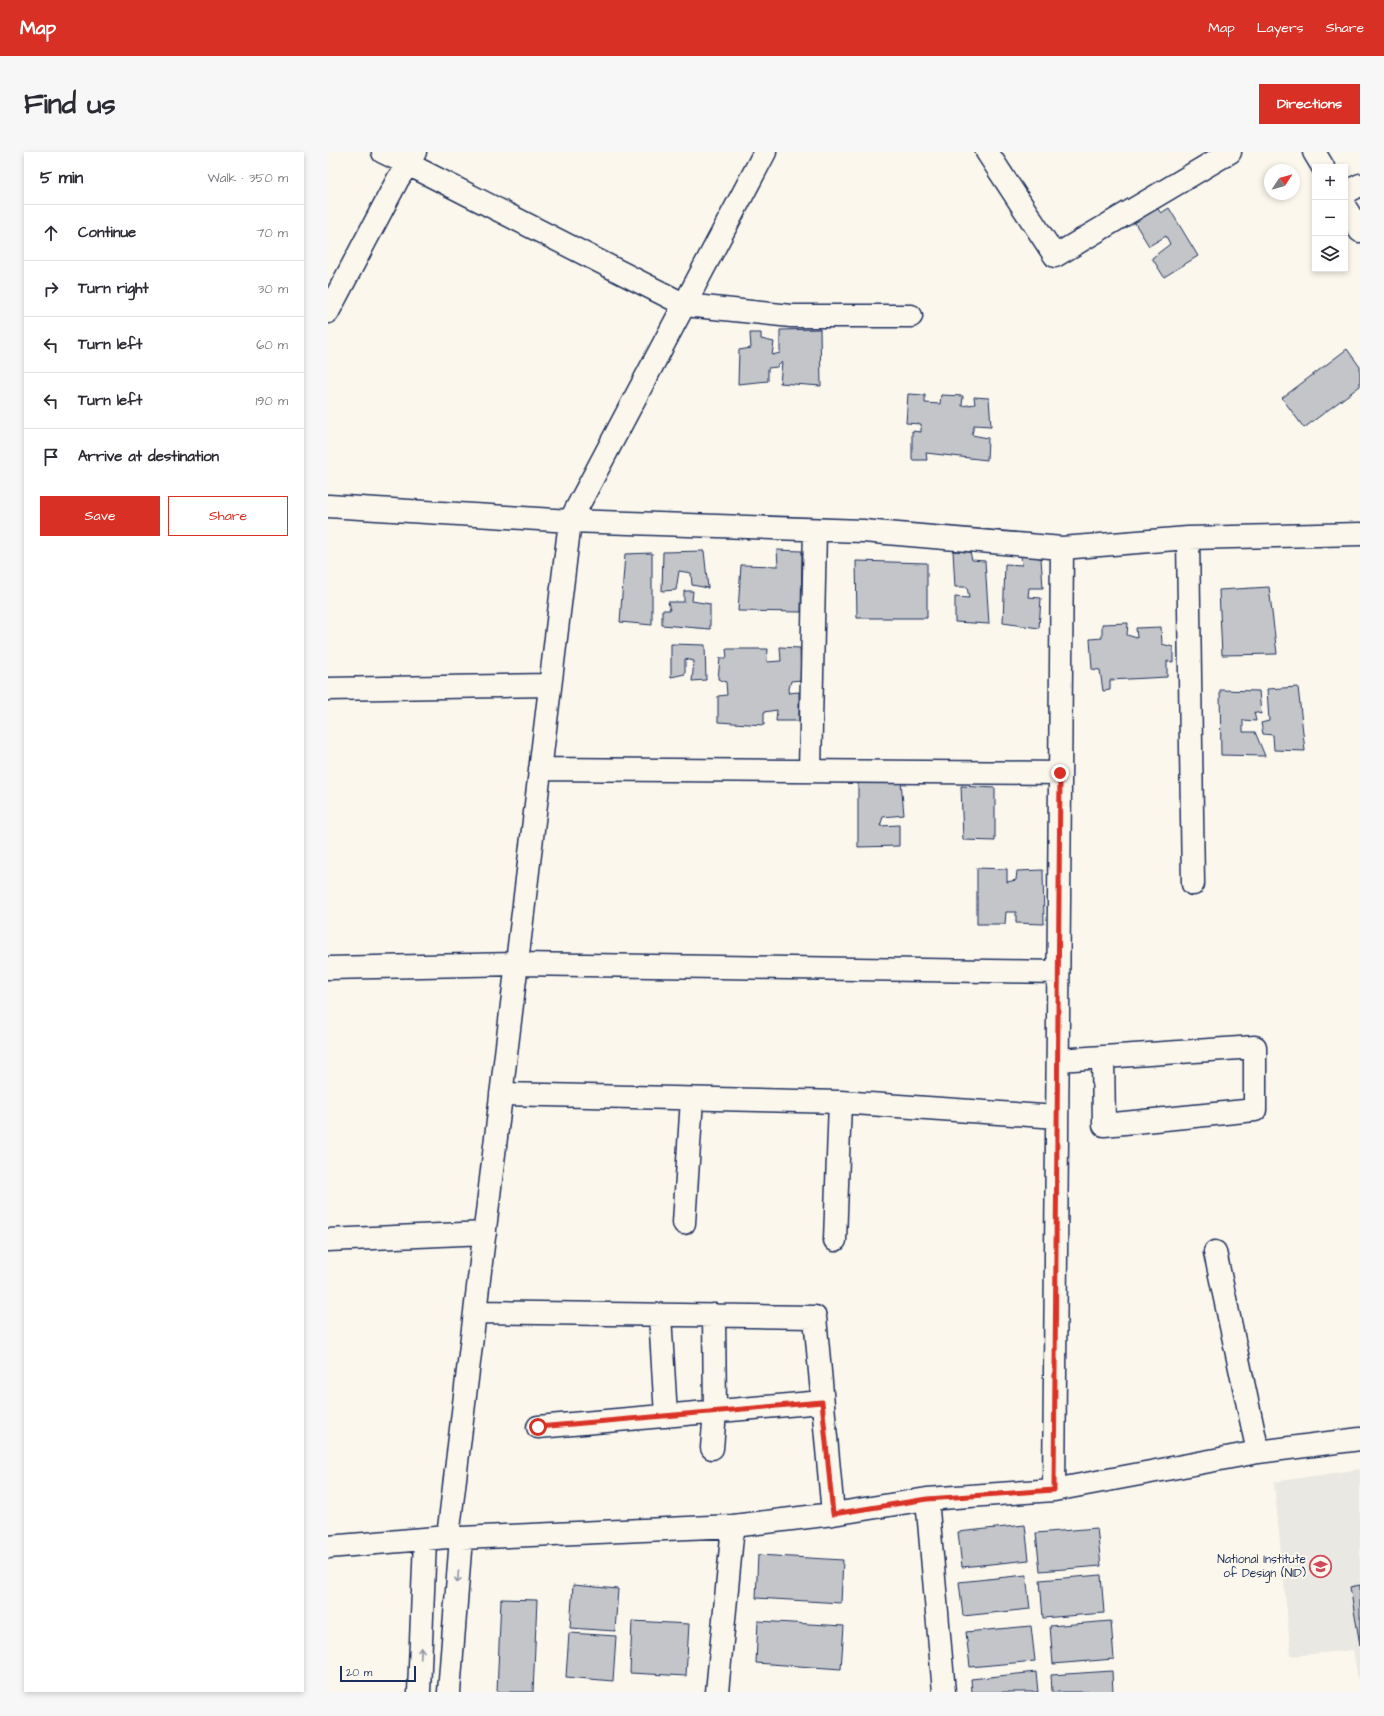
<!DOCTYPE html>
<meta charset="utf-8">
<style>
:root{--surface:#fff;--page:#f7f7f7;--text:#2b2b33;--muted:#7c7c81;--line:#e1e1e2;--accent:#d93025}
body{margin:0;font-family:"Architects Daughter",sans-serif;background:var(--page);color:var(--text)}
.controls{position:absolute;right:12px;top:12px;display:grid;overflow:hidden;border-radius:0px;box-shadow:0 2px 6px #0003}
.controls button{width:36px;height:36px;display:grid;place-items:center;padding:0;border:0;border-bottom:1px solid var(--line);background:var(--surface);color:var(--text);font:20px sans-serif}
.compass{position:absolute;left:936px;top:12px;width:36px;height:36px;border-radius:50%;background:var(--surface);box-shadow:0 2px 6px #0003;rotate:54deg}
.scale{position:absolute;left:12px;bottom:10px;width:76px;box-sizing:border-box;padding-left:4px;border:2px solid #1b2f5e;border-top:0;font-size:11px;line-height:14px;white-space:nowrap;color:#1b2f5e;-webkit-text-stroke:3px #fbf7ec;paint-order:stroke}
.stop{position:absolute;width:12px;height:12px;margin:-9px;border:3px solid #d93025;border-radius:50%;background:#fff}
.stop.end{background:#d93025;border-color:#fff;box-shadow:0 1px 4px #0008}
.list{margin:0;padding:0;list-style:none}
h2{display:flex;justify-content:space-between;align-items:center;height:52px;margin:0;padding:0 16px;font-size:17px}
h2 small{font-size:13px;font-weight:400;color:var(--muted)}
.list li{display:grid;grid-template-columns:26px 1fr auto;gap:12px;align-items:center;box-sizing:border-box;height:56px;padding:0 16px;border-top:1px solid var(--line)}
.list b{display:block;font-size:15px;white-space:nowrap}
.list em{font-size:13px;font-style:normal;color:var(--muted)}
.actions{display:flex;gap:8px;padding:12px 16px}
.actions a{flex:1;padding:9px 0;border:1px solid var(--accent);border-radius:0px;text-align:center;font-size:14px;color:var(--accent)}
.actions .main{background:var(--accent);color:#fff}
.icon{flex:none;width:22px;height:22px;fill:none;stroke:currentColor;stroke-width:2;stroke-linecap:round;stroke-linejoin:round}
.map{position:relative;flex:none;width:1032px;height:1540px;overflow:hidden;border-radius:0px}
header{display:flex;align-items:center;gap:24px;box-sizing:border-box;height:56px;padding:0 20px;background:var(--accent);color:#fff}
header strong{font-size:19px}
nav{display:flex;gap:22px;margin-inline-start:auto;font-size:14px}
.intro{display:flex;align-items:center;justify-content:space-between;box-sizing:border-box;height:96px;padding:0 24px}
h1{margin:0;font-size:28px}
.button{padding:10px 18px;border-radius:0px;background:var(--accent);color:#fff;font-size:14px;font-weight:700}
main{display:flex;gap:24px;padding:0 24px}
aside{flex:1;background:var(--surface);border-radius:0px;box-shadow:0 2px 6px #0003}
.map>svg:first-child{display:block}
</style>
<header>
<strong>Map</strong>
<nav><a>Map</a><a>Layers</a><a>Share</a></nav>
</header>
<div class="intro"><h1>Find us</h1><a class="button">Directions</a></div>
<main>
<aside>
<h2>5 min<small>Walk · 350 m</small></h2>
<ul class="list">
<li><svg class="icon" aria-label="ahead" viewBox="0 0 24 24"><path d="M12 20V5M6 11l6-6 6 6"/></svg><div><b>Continue</b></div><em>70 m</em></li>
<li><svg class="icon" aria-label="right" viewBox="0 0 24 24"><path d="M7 20v-9h11M14 6l5 5-5 5"/></svg><div><b>Turn right</b></div><em>30 m</em></li>
<li><svg class="icon" aria-label="left" viewBox="0 0 24 24"><path d="M17 20v-9H6M10 6l-5 5 5 5"/></svg><div><b>Turn left</b></div><em>60 m</em></li>
<li><svg class="icon" aria-label="left" viewBox="0 0 24 24"><path d="M17 20v-9H6M10 6l-5 5 5 5"/></svg><div><b>Turn left</b></div><em>190 m</em></li>
<li><svg class="icon" aria-label="arrive" viewBox="0 0 24 24"><path d="M6 21V4h12l-3 4 3 4H6"/></svg><div><b>Arrive at destination</b></div></li>
</ul>
<div class="actions"><a class="main">Save</a><a>Share</a></div>
</aside>
<div class="map">
<svg width="1032" height="1540" viewBox="0 0 1032 1540">
<rect width="100%" height="100%" fill="#fbf7ec"/>
<filter id="ink" filterUnits="userSpaceOnUse"><feTurbulence type="fractalNoise" baseFrequency=".025" numOctaves="2"/><feDisplacementMap in="SourceGraphic" scale="8" xChannelSelector="R" yChannelSelector="G"/><feConvolveMatrix kernelMatrix="1 2 1 2 8 2 1 2 1" color-interpolation-filters="sRGB"/></filter>
<g filter="url(#ink)">
<path fill="#eae8e2" d="M1032,1317V1540L1025,1498L963,1504L946,1330Z"/>
<path fill="#c3c5c9" stroke="#1b2f5e" d="M829,56L833,61L841,56L870,104L836,125L824,106L842,92L838,84L821,94L805,68Z
M492,177L493,234L452,231L454,210L449,215L440,216V229L410,232L411,198L423,196L422,181H433V187L446,190L444,203L452,201V178Z
M1019,197L1032,215V234L976,276L954,246Z
M580,242L597,243V251L612,252L613,243L635,244L634,254L647,252L646,245L661,246L663,274L646,273L644,283L660,286L659,308L598,301L599,308H584V279L593,280V272L578,271Z
M449,398L474,399L473,460L410,459L413,413L450,414Z
M376,399L380,436L364,433L363,421L351,419L348,438L334,439L335,400Z
M625,399L642,400L644,408L657,409L661,472L627,470V445L641,446L639,435H627Z
M324,401V473L292,470L297,402Z
M693,404L713,406L715,436H701L700,445L713,446L711,476L675,471L677,412L694,413Z
M528,409L599,411V466H529Z
M941,435L949,502L894,503L891,438Z
M356,439H365L364,449L382,452V477L334,473V458H342L340,450H356Z
M800,471L799,483L809,486L808,476L833,475L834,492L845,495V510L839,509V525L782,528V538L775,539L772,518L764,517L762,487L774,486V472Z
M343,492L377,493L378,528L364,529L366,509L357,507V522L343,525Z
M452,495L472,496L473,528L463,529L460,541L471,540V569H448L449,558L436,560V573L390,570V544L399,543L398,530L390,527L392,506H399L398,497H440L439,510L453,509Z
M970,535L977,599L946,598L945,583L935,582L933,571L941,569L939,537Z
M892,538L931,539L933,562L926,560L928,569L915,568V580H927L937,604L893,603Z
M573,629L576,663L555,665L552,674L571,673V694L530,695V631Z
M633,634L667,636V689L635,688Z
M649,716L679,717V730L688,728L689,719L715,718L716,772L688,771V760H678L677,772H649Z
M697,1373L701,1408L634,1415L630,1380Z
M769,1376L773,1414L712,1419L708,1381Z
M430,1403L515,1408L513,1451L428,1446Z
M698,1423L702,1457L635,1464L631,1430Z
M773,1423L776,1461L715,1466L712,1428Z
M245,1433L290,1437L287,1479L242,1476Z
M1032,1433V1493L1022,1435Z
M173,1447L209,1448L205,1540H169Z
M304,1469L361,1472L358,1524L302,1521Z
M430,1469L516,1474L513,1517L428,1511Z
M783,1469L786,1507L725,1512L722,1474Z
M703,1474L707,1509L642,1515L638,1480Z
M241,1481L288,1484L285,1529L238,1525Z
M784,1519L785,1540H724L723,1523Z
M708,1520L710,1540H644L643,1527Z"/>
<g fill="none" stroke-linecap="round" stroke-linejoin="round">
<defs>
<path id="minor" d="M87,0L80,12L357,153L463,164H583
M659,0L727,104L902,0
M986,0L995,15
M1017,41L1032,33
M1017,55L1032,79
M0,160L70,27L80,12L55,0
M0,354L242,369L535,379L734,396L860,386L1032,382
M860,386L865,732
M0,537L222,533
M212,617L732,621
M482,619L487,378
M0,816L190,812L730,820
M730,908L927,895V958L776,973L775,905
M173,942L512,950L729,965
M356,1071L364,947
M0,1088L157,1081
M507,1088L512,950
M887,1100L930,1300
M148,1160L487,1165L505,1362
M332,1163L338,1264
M210,1275L494,1250
M384,1296L387,1260L386,1163
M726,1338L734,396
M599,1347L616,1540
M120,1385L242,369L437,0
M0,1395L120,1385L133,1386L405,1374L505,1362L599,1347L726,1338L930,1300L1032,1287
M91,1540L97,1388
M121,1540L133,1386
M389,1540L405,1374"/>
</defs>
<use href="#minor" stroke="#1b2f5e" stroke-width="25"/>
<use href="#minor" stroke="#fbf7ec" stroke-width="22"/>
</g>
<defs><path id="oneway-shaft" d="M-6 0H5M1.5-3L5.5 0L1.5 3" fill="none" stroke-width="1.6" stroke-linecap="round" stroke-linejoin="round"/></defs>
<g stroke="#8b93a5">
<use href="#oneway-shaft" transform="translate(130 1425) rotate(95)"/>
<use href="#oneway-shaft" transform="translate(93 1501) rotate(-88)"/>
</g>
</g>
<g fill="none" stroke-linecap="round" stroke-linejoin="round" filter="url(#ink)">
<path stroke="#d93025" stroke-width="5" d="M210,1275L494,1250L505,1362L599,1347L726,1338L732,621"/>
</g>
<defs>
<symbol id="university-ring" viewBox="-11 -11 22 22"><circle r="9.5" fill="#fbf7ec" stroke="#d1495b" stroke-width="1.5"/><path d="M0-5L7-2L0 1L-7-2ZM-4 1L0 2.5L4 1V4Q0 6-4 4Z" fill="#d1495b"/></symbol>
</defs>
<g fill-rule="evenodd">
<use href="#university-ring" x="980" y="1402" width="25" height="25"/>
</g>
<g text-anchor="middle" stroke-width="4" stroke-linejoin="round" paint-order="stroke">
<g font-size="12" fill="#1b2f5e" stroke="#fbf7ec" text-anchor="end">
<text x="978" y="1411">National Institute<tspan x="978" dy="14">of Design (NID)</tspan></text>
</g>
</g>
</svg>
<div class="controls">
<button>+</button>
<button>−</button>
<button><svg class="icon" aria-label="layers" viewBox="0 0 24 24"><path d="M12 4l9 5-9 5-9-5zM3 14l9 5 9-5"/></svg></button>
</div>
<svg class="compass" viewBox="-18 -18 36 36"><path d="M0-13l5 13h-10z" fill="#e53935"/><path d="M0 13l5-13h-10z" fill="#7c7c81"/></svg>
<div class="scale">20 m</div>
<div class="stop" style="left:210px;top:1275px"></div>
<div class="stop end" style="left:732px;top:621px"></div>
</div>
</main>
